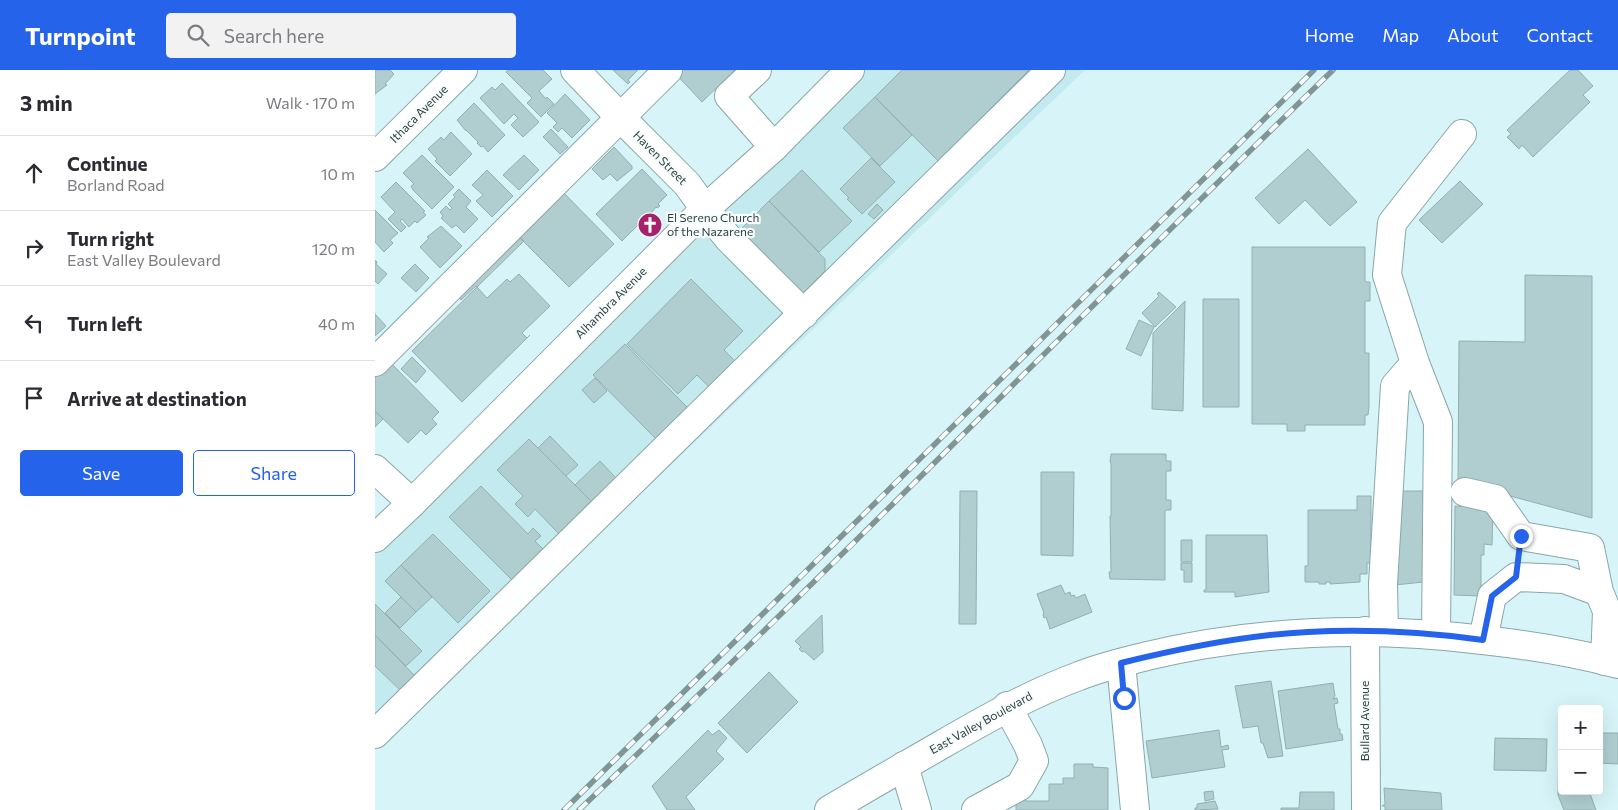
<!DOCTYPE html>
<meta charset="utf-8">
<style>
:root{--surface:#fff;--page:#f2f2f3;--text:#2b2b33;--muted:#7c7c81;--line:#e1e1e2;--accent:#2563eb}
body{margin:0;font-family:Commissioner,sans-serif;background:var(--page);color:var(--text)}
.controls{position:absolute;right:15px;bottom:15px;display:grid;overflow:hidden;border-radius:5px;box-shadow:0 5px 20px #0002}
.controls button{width:45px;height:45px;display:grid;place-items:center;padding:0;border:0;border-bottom:1px solid var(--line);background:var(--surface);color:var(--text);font:25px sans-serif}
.stop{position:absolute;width:15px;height:15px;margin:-11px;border:4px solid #2563eb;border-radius:50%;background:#fff}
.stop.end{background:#2563eb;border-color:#fff;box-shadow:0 1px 5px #0008}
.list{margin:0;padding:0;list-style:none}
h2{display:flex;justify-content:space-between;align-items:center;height:65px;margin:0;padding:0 20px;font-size:21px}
h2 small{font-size:16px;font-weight:400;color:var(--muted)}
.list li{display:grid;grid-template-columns:32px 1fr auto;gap:15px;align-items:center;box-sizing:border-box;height:75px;padding:0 20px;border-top:1px solid var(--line)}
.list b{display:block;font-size:19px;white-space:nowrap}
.list p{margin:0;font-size:16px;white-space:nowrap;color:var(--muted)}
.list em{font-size:16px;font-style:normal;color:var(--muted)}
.actions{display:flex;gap:10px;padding:15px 20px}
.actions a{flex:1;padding:11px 0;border:1px solid var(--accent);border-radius:5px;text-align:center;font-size:18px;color:var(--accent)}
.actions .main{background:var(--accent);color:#fff}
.icon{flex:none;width:28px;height:28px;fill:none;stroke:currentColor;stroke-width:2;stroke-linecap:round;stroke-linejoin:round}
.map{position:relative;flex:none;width:1243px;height:740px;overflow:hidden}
header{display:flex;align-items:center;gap:30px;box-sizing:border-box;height:70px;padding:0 25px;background:var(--accent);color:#fff}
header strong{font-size:24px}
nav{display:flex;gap:28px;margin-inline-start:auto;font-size:18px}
.search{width:350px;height:45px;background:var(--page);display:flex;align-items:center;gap:12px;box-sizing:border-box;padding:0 18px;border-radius:5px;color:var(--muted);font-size:19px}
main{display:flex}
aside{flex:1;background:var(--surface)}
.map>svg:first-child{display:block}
</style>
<header>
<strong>Turnpoint</strong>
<div class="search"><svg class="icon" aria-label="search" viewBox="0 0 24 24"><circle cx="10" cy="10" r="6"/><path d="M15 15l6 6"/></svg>Search here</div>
<nav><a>Home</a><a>Map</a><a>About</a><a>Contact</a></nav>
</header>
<main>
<aside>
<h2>3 min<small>Walk · 170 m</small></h2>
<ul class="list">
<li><svg class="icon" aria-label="ahead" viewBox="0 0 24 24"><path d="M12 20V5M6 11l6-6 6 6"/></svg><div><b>Continue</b><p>Borland Road</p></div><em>10 m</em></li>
<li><svg class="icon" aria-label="right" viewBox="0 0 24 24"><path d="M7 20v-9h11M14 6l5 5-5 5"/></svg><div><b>Turn right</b><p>East Valley Boulevard</p></div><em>120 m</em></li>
<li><svg class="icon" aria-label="left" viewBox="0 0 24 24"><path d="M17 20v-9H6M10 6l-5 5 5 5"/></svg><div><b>Turn left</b></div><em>40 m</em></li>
<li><svg class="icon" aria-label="arrive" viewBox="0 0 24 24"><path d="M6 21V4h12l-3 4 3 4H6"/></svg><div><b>Arrive at destination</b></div></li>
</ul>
<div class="actions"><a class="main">Save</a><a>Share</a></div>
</aside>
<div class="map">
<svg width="1243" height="740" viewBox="0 0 1243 740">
<rect width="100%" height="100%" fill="#d7f5f8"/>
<path fill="#c3ebef" d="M484,0H710L29,649L0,679V481Z"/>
<path fill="#b0ced0" stroke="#92afb1" d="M0,0H15L19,4L10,14L12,15L0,24Z
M133,0H168L177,9L164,21L171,29L172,27L179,34L166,47L152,33L157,28L131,2Z
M238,0H263L253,10L255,12L253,14Z
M297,0H360L327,32Z
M527,0H654L563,91L500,27Z
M1195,0H1203L1218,16L1208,25L1215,32L1158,87L1147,75L1144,79L1132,67L1136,64L1132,60Z
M127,13L164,52L148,67L136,55L143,48L139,44L129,54L105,28L117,17L120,20Z
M190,24L215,50L197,68L187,58L183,62L178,57L182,53L172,43Z
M500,27L537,65L505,96L468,58Z
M99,33L130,65L113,82L108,76L106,77L102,73L103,72L91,60V61L82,50Z
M176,59L193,77L185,84L168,67Z
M76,62L97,84L75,106L60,91L62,89L53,79L66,67L69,70Z
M239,77L257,96V99L242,111L235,104L228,110L217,99Z
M933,79L982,132L955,156L930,130L904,154L880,128Z
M47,85L79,117L57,139L38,120L36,116L39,114L28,103Z
M149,85L164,100L144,120L128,105Z
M496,88L520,112L487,144L472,129L474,128L465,119Z
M267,99L292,125L283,134L285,136L282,138L281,137L269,152L268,150L247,171L221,144Z
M112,100L138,126L117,147L101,131L108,125L97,115Z
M427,100L477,151L444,182L394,131Z
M1085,111L1108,134L1067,173L1044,150Z
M21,112L50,141L48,142L51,145L42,153L40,151L34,157L27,149L25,151L31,157L26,162L13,149L20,142L6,127Z
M181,115L239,174L194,217L136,159Z
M84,119L96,131L91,137L103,149L89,163L81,155L77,158L66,148L68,146L65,142L71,136L75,140L77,138L73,134L80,127L78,125Z
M394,131L450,189V201L425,226L363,162Z
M502,134L508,140L499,149L493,144Z
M0,140L23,163L15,170L18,173L9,182L0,172Z
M66,156L87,176L65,198L45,177L54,168L52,167Z
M136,159L149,171L102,217L101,216L86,230L75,219Z
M877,177H990V212H995V231H990V283H994V336L993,345H990V355H930V361H912V354H877Z
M0,190L2,192L1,194L12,204L3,214L0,211Z
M40,194L54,208L41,222L26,208Z
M144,204L175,236L147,263L152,268L155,265L87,332L37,281L102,217L112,228L132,209L135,212Z
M1150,205L1217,206V448L1083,412L1084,271L1150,272Z
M316,209L368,261L349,280L360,291L334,317L322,305L303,324L252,274Z
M784,222L801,237L780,257L767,243L784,226L782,224Z
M828,229H864V337H828Z
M810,231L808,341L777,339L778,263Z
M0,244L11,256L0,266Z
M764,250L779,257L766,286L751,279Z
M250,274L312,337L281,369L218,305Z
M8,285L64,342L57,349L62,354L51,365L46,360L33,373L0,341V293Z
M37,287L51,301L41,313L26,299Z
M220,308L232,321L219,333L207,320Z
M0,341L8,349L0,357Z
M175,366L203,395L191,406L163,378Z
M154,369L216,431L184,464L160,439L153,447L140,434L148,426L122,400Z
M736,384H791V391H796V401H791V430H796V440H790V510L735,509L734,502H736L735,446H736V393L735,392Z
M225,391L241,408L217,432L200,415Z
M666,402H699L698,486L666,485Z
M106,416L153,464L158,458L166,466L160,471L168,479L137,510L74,447Z
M585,421H602L601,554H584Z
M1020,421H1050L1049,512L1019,515Z
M982,426H996V493H992V504H985V512L955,514V512H951V514H944V512H930V496H933V440H982Z
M1080,436L1118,438L1117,475L1109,474V485H1106V526L1079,525Z
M58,464L115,521L83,553L26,495Z
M831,465H892L894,522L860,527V522H829V520H831Z
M806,470H817V492H806Z
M806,493H817V512H809V500H806Z
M26,495L57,527L41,542L10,511Z
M686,515L690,524L695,522L696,526L699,525L701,528L710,524L717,542L675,559L671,547L669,548L668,544L669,543L662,524Z
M26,527L41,542L25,558L10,543Z
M0,534L47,581L31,596L0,565Z
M447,545L448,582L439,590L429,581L427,582L424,579L426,577L420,571Z
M0,565L41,607L26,621L0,596Z
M394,602L423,632L372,683L343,653Z
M896,611L908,686L893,688L888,673H886L883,656L868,658L860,616Z
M958,613L960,626L958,629L962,628L963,633L959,634L963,659H965V664H967L968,670L911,679L903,621Z
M333,660L337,665L344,660L352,668L341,681L349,689L311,727L320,740H292L277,716Z
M844,660L846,677L853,675L854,679L847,680L850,697L777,708L771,671Z
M1186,663L1187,721H1214L1221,740H1189L1183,725L1184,665Z
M1224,663H1243V694L1224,693Z
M1120,668L1172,669L1171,701L1119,700Z
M699,694H718V697L733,698V740H641V726L650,727V731H674V714H688V708H699Z
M1009,718L1066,723L1067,740H1010V736H1007L1010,734Z
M838,721L839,729L830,731L829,722Z
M925,722H959V740H906V738H924Z
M840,731L843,739L820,740V738H822V734Z"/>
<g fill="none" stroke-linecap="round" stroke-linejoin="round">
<defs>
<path id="minor" d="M200,0L246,48L312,114L330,139L353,168L429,244
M382,0L354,26L399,77
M0,87L88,0
M0,292L293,0
M1040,293L1063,352L1061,565
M0,399L37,433
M1090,422L1120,429L1146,466L1215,478L1224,522
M990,561L991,740
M1009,562L1008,514L1020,316L1040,293L1012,205L1017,153L1087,64
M1108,570L1117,526L1141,507L1189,509L1224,522L1232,541L1230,591
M746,593L760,740
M0,664L676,0
M529,696L542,740
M601,740L645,716L659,691L653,675L632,636"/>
<path id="major" d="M0,468L37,433L330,139L399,77L475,0
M454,740C491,718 528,697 566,675C611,649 655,624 704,606C726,597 749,592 772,586C882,560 995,556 1108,570C1154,575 1198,582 1243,594"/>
</defs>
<use href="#minor" stroke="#89a6a8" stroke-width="30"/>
<use href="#major" stroke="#89a6a8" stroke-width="30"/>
<use href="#minor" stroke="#fff" stroke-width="28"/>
<use href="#major" stroke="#fff" stroke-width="28"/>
<defs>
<path id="rail" d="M189,740L939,0
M204,740C459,497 705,245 958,0"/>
</defs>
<use href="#rail" stroke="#819597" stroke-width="5.5"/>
<use href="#rail" stroke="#f7fdfd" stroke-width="4" stroke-dasharray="11" stroke-linecap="butt"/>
</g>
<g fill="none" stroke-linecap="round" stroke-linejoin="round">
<path stroke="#2563eb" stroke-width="6" d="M749,628L746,593C807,578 870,565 933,562C991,559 1050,562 1108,570L1117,526L1141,507L1146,466"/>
</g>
<defs>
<symbol id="church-disc" viewBox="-11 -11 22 22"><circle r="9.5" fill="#a6206a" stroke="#f7fdfd"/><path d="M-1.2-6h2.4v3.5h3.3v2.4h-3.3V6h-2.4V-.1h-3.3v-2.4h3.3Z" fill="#fff"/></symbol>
</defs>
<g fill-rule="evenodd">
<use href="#church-disc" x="261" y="141" width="28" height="28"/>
</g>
<g text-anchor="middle" stroke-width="4.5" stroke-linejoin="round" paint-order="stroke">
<g font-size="12" fill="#344041" stroke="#f7fdfd">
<text transform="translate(44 44) rotate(-45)" y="4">Ithaca Avenue</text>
<text transform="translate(285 88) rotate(45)" y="4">Haven Street</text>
<text transform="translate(236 233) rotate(-45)" y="4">Alhambra Avenue</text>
<text transform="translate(990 651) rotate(-90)" y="4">Bullard Avenue</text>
<text transform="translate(606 653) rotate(-29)" y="4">East Valley Boulevard</text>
</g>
<g font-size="12" fill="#344041" stroke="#f7fdfd" text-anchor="start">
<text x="292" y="152">El Sereno Church<tspan x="292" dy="14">of the Nazarene</tspan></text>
</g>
</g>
</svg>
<div class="controls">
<button>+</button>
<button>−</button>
</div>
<div class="stop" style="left:749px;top:628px"></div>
<div class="stop end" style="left:1146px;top:466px"></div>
</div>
</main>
